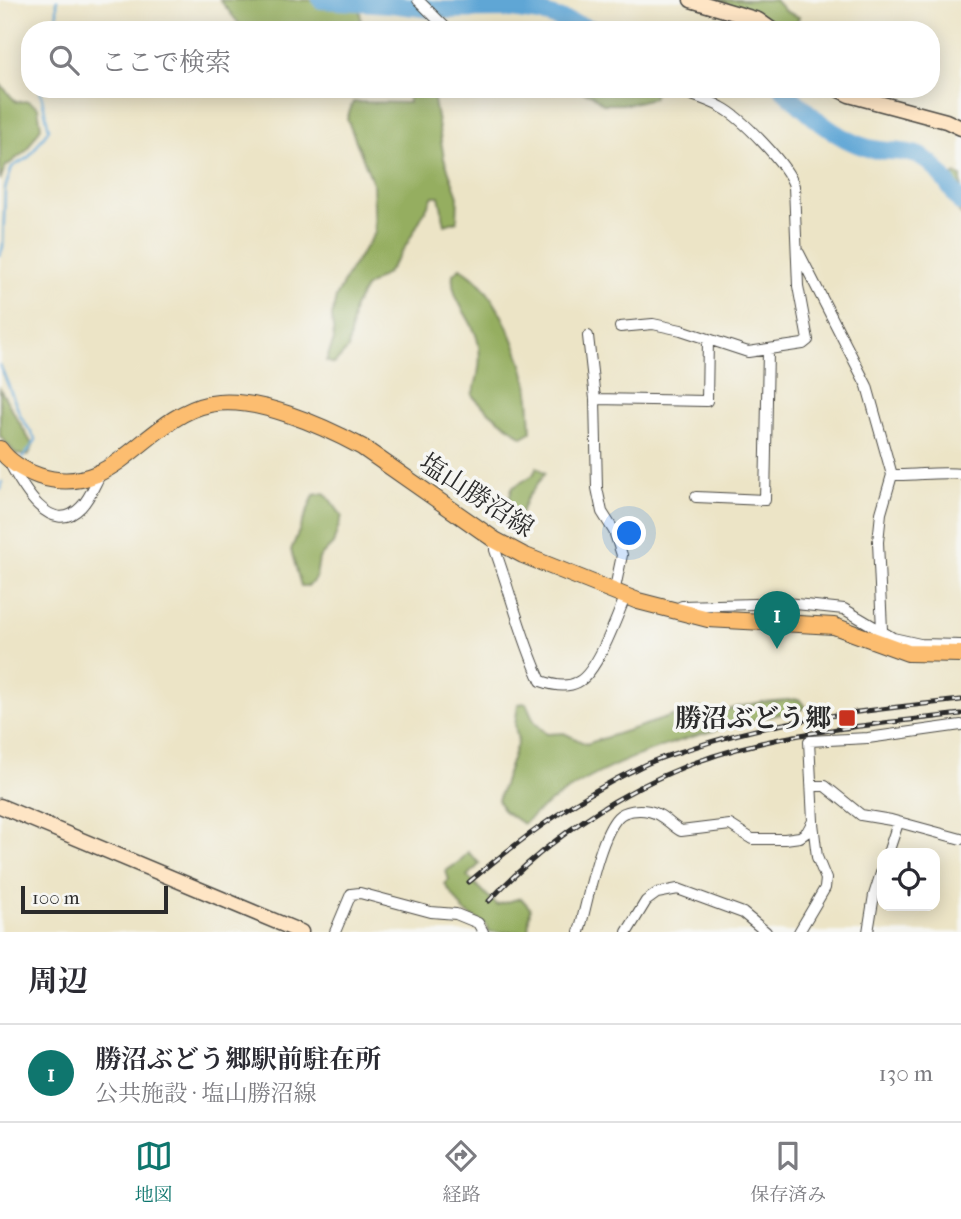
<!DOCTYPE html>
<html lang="ja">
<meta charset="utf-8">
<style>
:root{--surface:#fff;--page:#f7f7f7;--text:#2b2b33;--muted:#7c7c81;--line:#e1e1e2;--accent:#0f766e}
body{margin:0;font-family:"IM FELL French Canon","Noto Serif JP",serif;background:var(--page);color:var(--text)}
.controls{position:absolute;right:21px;bottom:21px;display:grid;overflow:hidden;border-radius:14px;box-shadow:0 4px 18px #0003}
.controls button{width:63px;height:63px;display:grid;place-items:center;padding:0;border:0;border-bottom:2px solid var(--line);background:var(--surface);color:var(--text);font:35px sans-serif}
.scale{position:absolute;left:21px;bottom:18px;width:147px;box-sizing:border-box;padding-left:7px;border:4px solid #2b2b2b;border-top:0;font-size:19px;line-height:24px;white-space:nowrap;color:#2b2b2b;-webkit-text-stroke:5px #f6f6f2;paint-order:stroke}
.you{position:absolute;left:630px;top:534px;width:24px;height:24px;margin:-18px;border:5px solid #fff;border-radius:50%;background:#1a73e8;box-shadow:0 0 0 10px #1a73e833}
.badge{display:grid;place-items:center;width:46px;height:46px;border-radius:50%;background:var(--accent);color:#fff;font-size:23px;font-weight:700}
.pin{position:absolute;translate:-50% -58px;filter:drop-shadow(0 2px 4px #0008)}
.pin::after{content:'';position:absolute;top:37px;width:24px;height:21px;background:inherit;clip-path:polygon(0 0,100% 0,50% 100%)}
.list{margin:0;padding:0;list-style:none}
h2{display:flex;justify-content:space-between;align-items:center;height:91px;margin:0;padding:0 28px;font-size:30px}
h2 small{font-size:23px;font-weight:400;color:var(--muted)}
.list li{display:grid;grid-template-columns:46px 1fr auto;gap:21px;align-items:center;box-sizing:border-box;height:98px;padding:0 28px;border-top:2px solid var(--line)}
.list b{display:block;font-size:26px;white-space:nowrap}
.list p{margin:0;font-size:23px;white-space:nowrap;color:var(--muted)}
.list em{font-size:23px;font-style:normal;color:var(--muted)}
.icon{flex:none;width:38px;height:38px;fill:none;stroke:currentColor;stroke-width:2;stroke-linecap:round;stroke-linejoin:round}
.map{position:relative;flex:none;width:961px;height:932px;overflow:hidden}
.search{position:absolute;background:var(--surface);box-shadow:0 4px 18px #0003;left:21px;right:21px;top:21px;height:77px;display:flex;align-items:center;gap:18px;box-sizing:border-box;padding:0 24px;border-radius:28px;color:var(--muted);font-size:26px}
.sheet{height:189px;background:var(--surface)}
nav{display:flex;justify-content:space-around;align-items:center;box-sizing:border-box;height:98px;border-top:2px solid var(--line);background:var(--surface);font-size:19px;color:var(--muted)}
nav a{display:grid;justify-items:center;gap:4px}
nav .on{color:var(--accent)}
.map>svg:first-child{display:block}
</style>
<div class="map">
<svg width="961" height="932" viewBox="0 0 961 932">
<rect width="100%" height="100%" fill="#f6f6f2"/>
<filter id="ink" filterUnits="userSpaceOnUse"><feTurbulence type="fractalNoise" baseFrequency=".0143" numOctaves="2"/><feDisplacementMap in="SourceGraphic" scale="14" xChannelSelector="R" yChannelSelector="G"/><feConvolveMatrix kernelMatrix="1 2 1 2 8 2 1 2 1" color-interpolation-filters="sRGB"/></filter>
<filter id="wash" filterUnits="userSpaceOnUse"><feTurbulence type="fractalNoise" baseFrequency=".00686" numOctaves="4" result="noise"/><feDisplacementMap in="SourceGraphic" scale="28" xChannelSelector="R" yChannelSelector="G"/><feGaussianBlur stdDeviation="1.57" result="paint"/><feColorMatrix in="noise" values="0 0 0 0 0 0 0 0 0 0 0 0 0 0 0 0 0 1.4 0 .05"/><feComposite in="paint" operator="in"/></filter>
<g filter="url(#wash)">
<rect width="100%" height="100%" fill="#ece4c6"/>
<path fill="#95ae60" stroke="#606c46" stroke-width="2" d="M220,0H368L360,10L362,30H244Z
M717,0H775L785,11L799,17L793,30H780L768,18Z
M0,84L16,102L28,101L38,107L41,127L26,151L5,167L0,181Z
M408,89H432L444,158L458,196L457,221L445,225L439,196H433L407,244L387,273L365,288L354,307L348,349L334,364L326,361L334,340L332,316L336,297L349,272L375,233L373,183L347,119L353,102L409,103Z
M576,89H656L653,98L629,104H603L592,95Z
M955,174L961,177V215L943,189Z
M460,268C494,285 519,347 527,383C530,399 530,416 531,432L522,437C505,423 486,412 472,395C479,377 483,354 476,335C468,313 450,298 453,274Z
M0,389L33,446L28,456L16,454L0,436Z
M537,467L545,473L526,500L518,521L508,528L501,523V504L508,506L512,488L533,475Z
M325,493L342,516L333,544L319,558L316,577L309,586H301L291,550L314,495Z
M799,699L806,708C711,730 597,756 523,824L503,810L498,800L518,741L515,726L518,704L526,703L535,723L547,734L564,733L586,744L697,708L717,712L761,702Z
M468,852L480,864L467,876L497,905L521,898L530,908L528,932H489L486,925L464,911L445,884L449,880L446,871L459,862Z"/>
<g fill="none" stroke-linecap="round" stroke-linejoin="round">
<path stroke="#5fa6d5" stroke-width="2.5" d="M57,30V0
M0,255L3,247L5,189L12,167L29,157L49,129L40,89
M0,365L21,417L36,440L23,458
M0,489L2,482"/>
<path stroke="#5fa6d5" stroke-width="18" d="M321,0L390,4L439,10L511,9L545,14L595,30
M783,89C808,113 834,138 868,148C885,153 906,149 922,157C938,166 950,188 961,203"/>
</g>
</g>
<g filter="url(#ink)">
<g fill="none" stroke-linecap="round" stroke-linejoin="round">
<defs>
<path id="street" d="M418,0L448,30
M799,253L867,386L892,475C916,476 938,471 961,474
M620,327L653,324L681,330L748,352L803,344L808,340L798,286L794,186C788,165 741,117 721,107C707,99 690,95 675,89
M588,336L595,399L597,488L602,512L614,531L622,555L614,593
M595,399L707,401L708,339
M9,462C21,484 50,539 81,507C90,498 95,484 101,473
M696,497L765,500L768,351
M495,540V550C511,594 521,638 541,681C552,685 567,688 578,682C597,673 617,617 625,597
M676,609L682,606L786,603L844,609L893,638L920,644L961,645
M882,630L878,542L881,513L892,475
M812,786H825L861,815L891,820L961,839
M888,853L898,823
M335,932L351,894L360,893L431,912L456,914L478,923L483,932
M579,932C587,904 599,837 618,817C625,810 639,809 649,811C663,814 669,824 681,831L730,825L752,839H785L800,837L807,832L813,821L809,741L868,738L961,725
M627,932L646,901L657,893L678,889L743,913L766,932
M799,932L825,888L826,879L817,857L813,823
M868,932L874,895L882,870"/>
<path id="secondary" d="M691,0L758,20L772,30
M837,89L849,95L946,121L961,128
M0,806L301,932"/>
<path id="primary" d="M0,449C9,462 25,471 39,476C114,501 145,417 210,404C255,395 323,426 362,447L495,540L523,555L638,601L708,619L834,626L908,653L961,654"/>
</defs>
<use href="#street" stroke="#484742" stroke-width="12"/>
<use href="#secondary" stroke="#484742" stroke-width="17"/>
<use href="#primary" stroke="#484742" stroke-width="18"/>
<use href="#street" stroke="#fff" stroke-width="10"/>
<use href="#secondary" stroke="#fee5c5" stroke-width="14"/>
<use href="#primary" stroke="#fcbd6f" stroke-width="16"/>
<defs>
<path id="rail" d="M469,882C522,838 577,797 640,767C657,758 677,753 695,747C781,718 871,710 961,700
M489,901C562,824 657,766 761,743C827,728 894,722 961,714"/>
</defs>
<use href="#rail" stroke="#2b2b2b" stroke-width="5"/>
<use href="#rail" stroke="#f6f6f2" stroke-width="2.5" stroke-dasharray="8" stroke-linecap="butt"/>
</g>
</g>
<rect fill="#c8321e" stroke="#f6f6f2" stroke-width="2.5" x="838" y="709" width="18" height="18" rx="3.5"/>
<g text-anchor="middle" stroke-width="7" stroke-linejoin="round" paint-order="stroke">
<g font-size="26" fill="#2b2b2b" stroke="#f6f6f2">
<text transform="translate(477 495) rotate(33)" y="9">塩山勝沼線</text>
</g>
<g font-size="26" font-weight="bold" fill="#2b2b2b" stroke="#f6f6f2" text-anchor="end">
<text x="831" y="727">勝沼ぶどう郷</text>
</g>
</g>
</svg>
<div class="controls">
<button><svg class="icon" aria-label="locate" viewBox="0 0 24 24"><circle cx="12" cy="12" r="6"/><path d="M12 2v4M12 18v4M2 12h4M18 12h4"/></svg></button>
</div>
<div class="scale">100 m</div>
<div class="you"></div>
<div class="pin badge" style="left:777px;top:649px">1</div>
<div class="search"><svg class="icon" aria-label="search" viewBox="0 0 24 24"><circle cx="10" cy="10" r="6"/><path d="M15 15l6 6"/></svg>ここで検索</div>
</div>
<section class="sheet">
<h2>周辺<small></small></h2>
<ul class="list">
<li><span class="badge">1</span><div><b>勝沼ぶどう郷駅前駐在所</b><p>公共施設 · 塩山勝沼線</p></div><em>130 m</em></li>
</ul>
</section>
<nav>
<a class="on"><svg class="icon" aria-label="map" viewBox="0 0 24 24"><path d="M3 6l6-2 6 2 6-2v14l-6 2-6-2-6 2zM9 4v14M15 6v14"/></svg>地図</a>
<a><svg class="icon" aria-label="directions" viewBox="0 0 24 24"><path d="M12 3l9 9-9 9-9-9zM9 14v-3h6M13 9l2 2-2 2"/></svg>経路</a>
<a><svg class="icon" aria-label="saved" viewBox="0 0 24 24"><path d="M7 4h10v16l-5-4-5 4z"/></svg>保存済み</a>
</nav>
